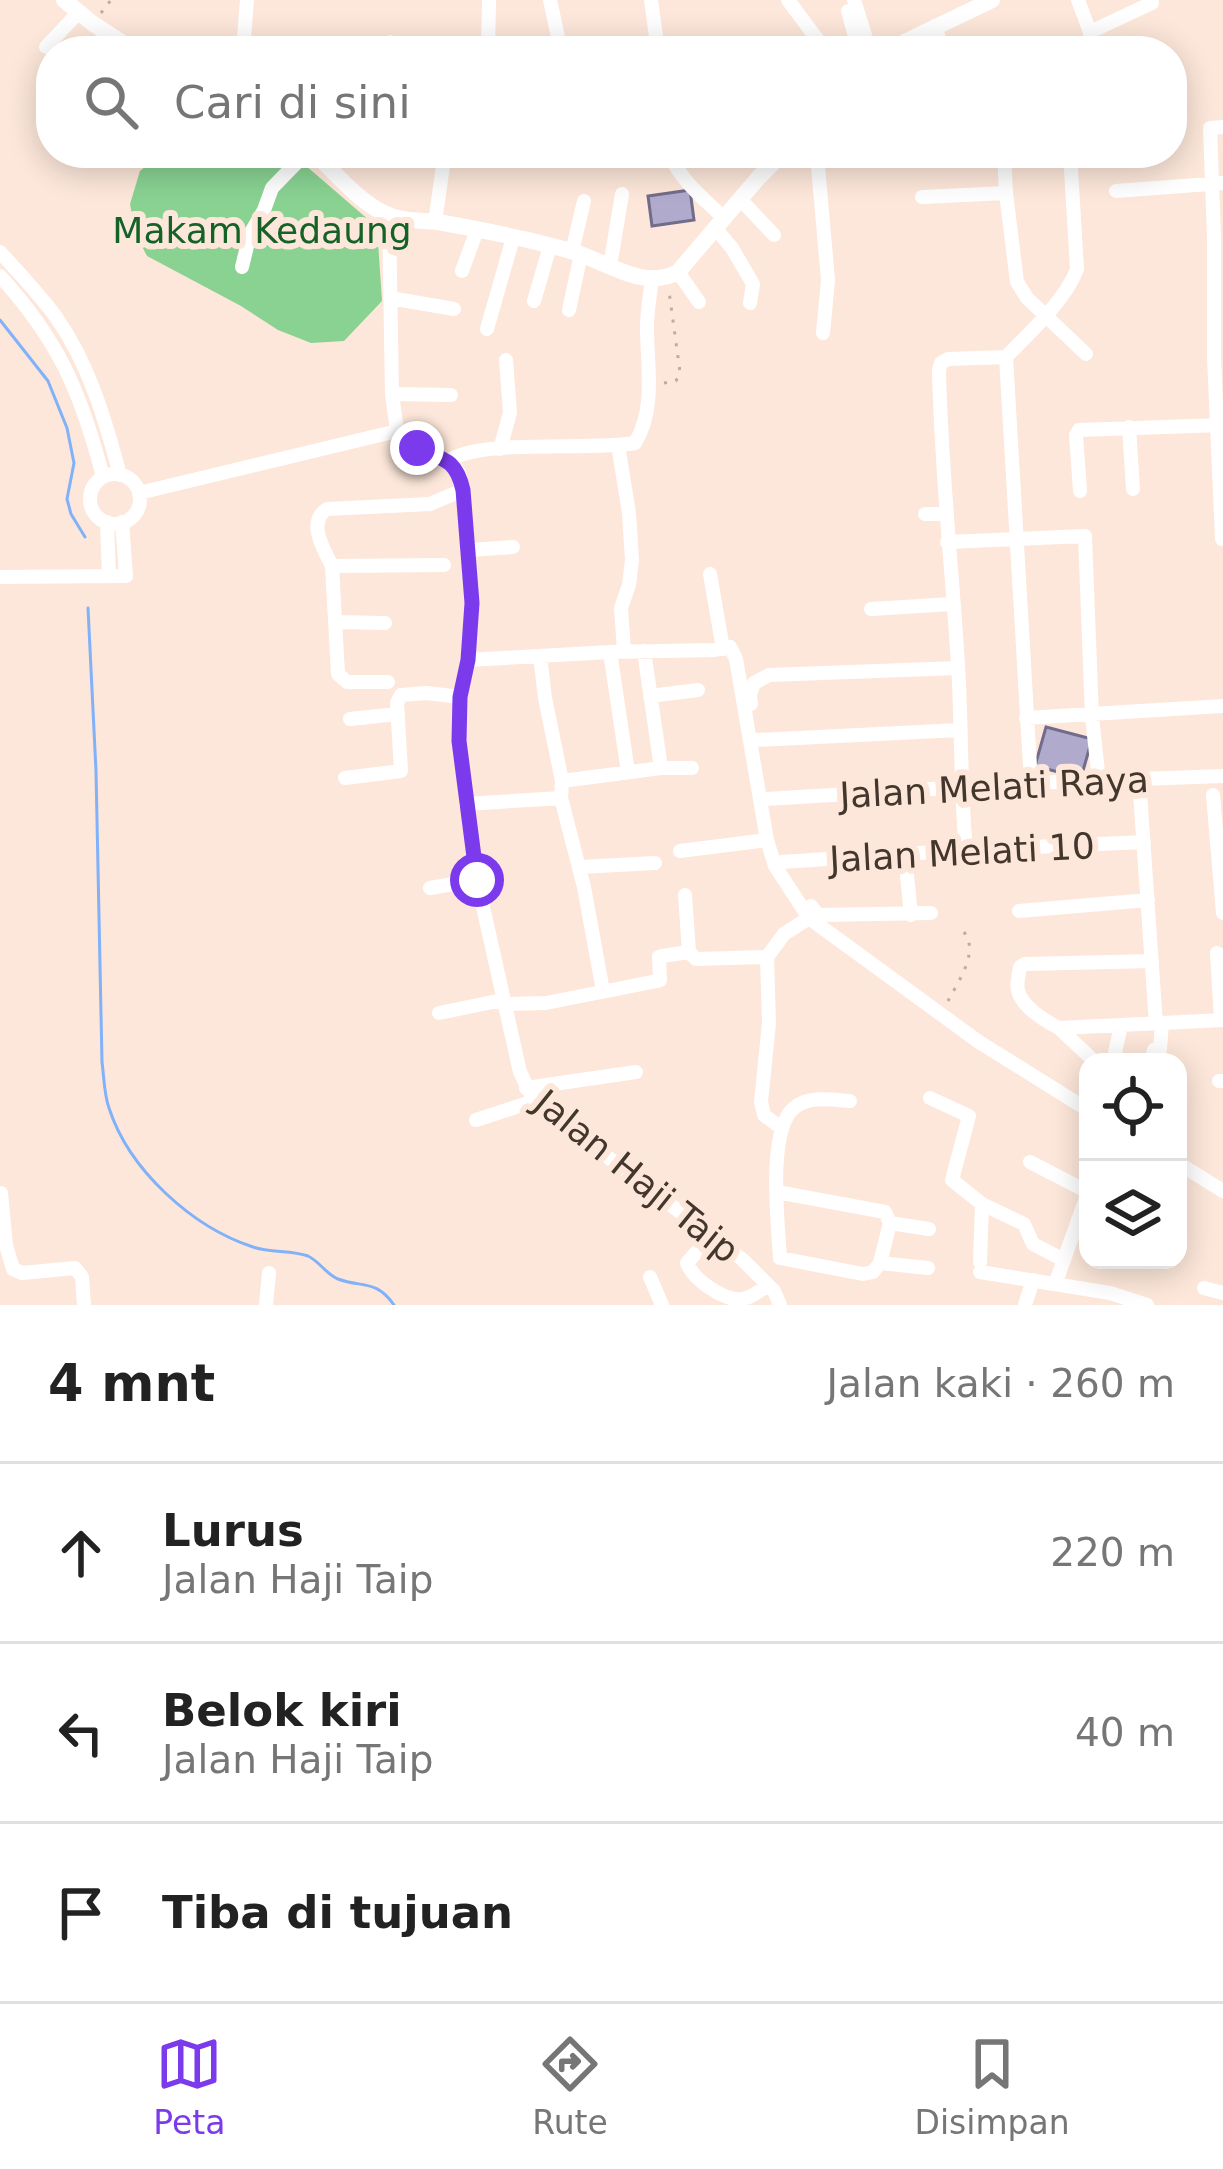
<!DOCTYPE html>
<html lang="id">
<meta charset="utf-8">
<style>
:root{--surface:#fff;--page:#f6f6f6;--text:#222;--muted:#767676;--line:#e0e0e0;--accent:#7c3aed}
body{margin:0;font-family:"DejaVu Sans",sans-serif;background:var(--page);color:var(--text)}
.controls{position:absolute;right:36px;bottom:36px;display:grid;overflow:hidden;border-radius:24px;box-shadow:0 6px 30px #0003}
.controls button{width:108px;height:108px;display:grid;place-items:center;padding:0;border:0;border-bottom:3px solid var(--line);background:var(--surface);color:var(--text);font:60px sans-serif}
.stop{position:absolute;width:36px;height:36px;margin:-27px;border:9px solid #7c3aed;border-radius:50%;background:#fff}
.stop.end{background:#7c3aed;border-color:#fff;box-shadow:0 3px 12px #0008}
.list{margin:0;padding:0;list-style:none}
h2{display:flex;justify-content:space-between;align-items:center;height:156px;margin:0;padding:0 48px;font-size:51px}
h2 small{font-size:39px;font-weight:400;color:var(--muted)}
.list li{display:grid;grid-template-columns:78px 1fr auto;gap:36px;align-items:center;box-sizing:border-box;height:180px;padding:0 48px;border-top:3px solid var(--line)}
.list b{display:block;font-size:45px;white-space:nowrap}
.list p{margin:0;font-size:39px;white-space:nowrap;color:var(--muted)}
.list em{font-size:39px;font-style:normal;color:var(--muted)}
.icon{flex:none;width:66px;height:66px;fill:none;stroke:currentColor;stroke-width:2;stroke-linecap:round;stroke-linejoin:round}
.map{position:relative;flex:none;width:1223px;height:1305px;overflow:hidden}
.search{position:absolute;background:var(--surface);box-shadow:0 6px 30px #0003;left:36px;right:36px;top:36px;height:132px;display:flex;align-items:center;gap:30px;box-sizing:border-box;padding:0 42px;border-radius:48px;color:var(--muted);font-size:45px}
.sheet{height:696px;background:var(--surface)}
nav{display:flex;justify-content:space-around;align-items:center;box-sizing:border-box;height:168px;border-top:3px solid var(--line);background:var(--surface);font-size:33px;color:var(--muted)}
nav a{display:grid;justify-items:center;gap:6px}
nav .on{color:var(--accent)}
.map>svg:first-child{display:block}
</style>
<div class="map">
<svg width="1223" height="1305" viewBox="0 0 1223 1305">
<rect width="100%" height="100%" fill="#fde7da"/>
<path fill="#89d292" d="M162,153H291L377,227L382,301L344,341L311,343L278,330L241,306L147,256L136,235L130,204L140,171Z"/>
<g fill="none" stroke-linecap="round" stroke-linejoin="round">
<path stroke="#81b1f9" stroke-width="3" d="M0,320L48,381L67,428L74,463L67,499L71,514L85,537
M88,608L96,771L102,1062C104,1077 104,1094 109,1108C129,1170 192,1227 253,1247C270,1253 291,1250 308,1256C319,1261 326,1274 338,1279C362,1288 376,1279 394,1305"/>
</g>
<path fill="#b0aacc" stroke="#726c8b" stroke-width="3" d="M690,190L694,220L652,226L648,196Z
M1046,727L1092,739L1081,778L1035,766Z"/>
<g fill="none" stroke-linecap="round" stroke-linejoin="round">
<path stroke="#bfaca0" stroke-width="3" stroke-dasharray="3 9" stroke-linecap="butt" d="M101,13L111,0
M664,383L676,381L680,372L669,291
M948,1001C960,978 983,947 959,927"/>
<path stroke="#fff" stroke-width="14" d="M550,0L561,51
M651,0L658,51
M788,0L826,51
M854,0L870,51
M1078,0L1090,32L1092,51
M848,11L859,51
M935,26L943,51
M1090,32L1152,3
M390,42V51
M46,47L78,13
M243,51L247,0
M488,51L489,0
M638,51L657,48
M669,153C680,180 703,198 723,217
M810,153L818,166L828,280L823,333
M1004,153L1006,193L1017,282L1027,298L1086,354
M816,161L842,157
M1116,191L1223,183
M922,197L1006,193
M740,199L774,235
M389,216L392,394L397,431L403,440L417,448L453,464L459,473L463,490L472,603L468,660L460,697L459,741L477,880L520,1072L534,1101L743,1260L774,1291L780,1305
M435,222L443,166
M715,228L732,248L753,284L750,303
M0,252C19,273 39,294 56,317C89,364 105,419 120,475
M572,252L584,201
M610,266L622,194
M242,267L250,234L264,210L272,188L306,153
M462,271L477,230
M678,272L699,302
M0,276C59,341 81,392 103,477
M390,298L454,309
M534,301L550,246
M569,310L581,254
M487,329L513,238
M392,394L451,395
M1129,427L1133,489
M618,445L629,513L632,560L629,585L621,608L624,651
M500,449L510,413L506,360
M448,461C481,438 590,451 635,443C656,409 647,366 647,328C647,311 650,295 652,279
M90 499a25 25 0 1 1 50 0a25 25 0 1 1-50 0Z
M1080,491L1076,435L1079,430L1221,425
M139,493L397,431
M925,514H946
M107,522L109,576
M1222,539L1214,358V237L1210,128L1223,127
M947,542L1085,536L1092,717L1099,781
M469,550L513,547
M332,566L444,565
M710,574L723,649
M0,577L126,576L122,522
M871,609L952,604
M336,622L385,623
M644,651L661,768H692
M610,652L628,772
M540,656L545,698L562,781L561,798L584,887L603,991
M468,660L610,652L715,650L730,647L736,659L767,840L775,866L809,918L979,1042L1088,1110
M388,682H347L338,674L332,566C323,548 307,522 327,509L430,504L463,490
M650,696L698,690
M751,704L750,695L754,683L769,675L958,668
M1026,718L1223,706
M350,719L398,714
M756,740L959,730
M345,778L401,771L397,703L401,695L427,693L460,697
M1139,779L1156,1024
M562,781L661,768
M1031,783L1006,357C1029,333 1066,300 1077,269L1070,153
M1213,795L1223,913
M766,799L1031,783L1223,776
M466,804L561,798
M966,850C960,788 962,727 958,665C952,567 941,469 939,370L941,363L948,359L1006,357
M680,851L767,840
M905,855L911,915
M781,862L966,850L1144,842
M580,867L655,863
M430,888L477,880
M685,895L689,952
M811,906L818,915L931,913
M1019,911L1148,900
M1217,953L1221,1020
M767,957L769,1023L761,1102L764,1115L780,1127
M1152,961L1025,964L1020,967C1019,975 1016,983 1018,990C1021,1006 1045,1021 1059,1028L1223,1020
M503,1004L546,1003L657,981L660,980L659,957L662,956L689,952L696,959L767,957L784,934L809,918
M439,1013L502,1000
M1059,1028L1095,1062
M1113,1062L1121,1025
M1151,1062L1154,1050L1160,1049L1162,1023
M1219,1081H1223
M526,1088L636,1072
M930,1098L969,1116L952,1180L982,1204L1024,1224L1033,1244L1064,1260
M850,1101C832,1100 809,1095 794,1108C767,1130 778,1224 780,1258L863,1274L873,1272L880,1263L928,1268
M476,1120L534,1101
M1030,1162L1088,1192
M1178,1163L1223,1191
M777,1192L885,1212L890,1223L880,1263
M1,1193L6,1245L13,1269L22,1273L75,1268L82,1277L84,1305
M890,1223L929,1229
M711,1236L687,1263C693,1279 723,1301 742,1299C751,1298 761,1290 768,1285
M980,1262L982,1204
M980,1272L1110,1293L1147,1305
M650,1277L662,1305
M1056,1282L1088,1192
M1204,1288L1223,1293
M266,1305L269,1273
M1025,1305L1033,1280"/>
<path stroke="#fff" stroke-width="16" d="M64,0L92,23L135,51
M886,51L992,0
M314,153C335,172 358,201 384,213C401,222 420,220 438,222C483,230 530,239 574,252C607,262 644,291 678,272L759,177L783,153"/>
</g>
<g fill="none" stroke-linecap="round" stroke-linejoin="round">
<path stroke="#7c3aed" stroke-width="15" d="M417,448C443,459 456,459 463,490L472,603L468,660L460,697L459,741L477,880"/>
</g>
<g text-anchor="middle" stroke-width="12" stroke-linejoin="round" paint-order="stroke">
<g font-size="36" fill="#146228" stroke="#fde7da">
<text x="262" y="243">Makam Kedaung</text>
</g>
<g font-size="36" fill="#43362d" stroke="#fde7da">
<text transform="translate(994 787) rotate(-3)" y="13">Jalan Melati Raya</text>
<text transform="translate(962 852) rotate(-3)" y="13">Jalan Melati 10</text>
<text transform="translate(637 1176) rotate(39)" y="13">Jalan Haji Taip</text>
</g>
</g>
</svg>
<div class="controls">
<button><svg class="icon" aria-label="locate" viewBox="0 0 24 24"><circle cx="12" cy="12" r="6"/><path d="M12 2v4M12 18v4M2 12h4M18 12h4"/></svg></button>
<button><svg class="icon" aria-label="layers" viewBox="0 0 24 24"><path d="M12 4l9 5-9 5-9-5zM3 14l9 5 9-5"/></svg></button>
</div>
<div class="stop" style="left:477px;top:880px"></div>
<div class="stop end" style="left:417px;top:448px"></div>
<div class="search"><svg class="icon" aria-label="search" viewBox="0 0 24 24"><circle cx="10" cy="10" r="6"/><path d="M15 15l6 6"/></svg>Cari di sini</div>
</div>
<section class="sheet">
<h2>4 mnt<small>Jalan kaki · 260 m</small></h2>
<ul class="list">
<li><svg class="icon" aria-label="ahead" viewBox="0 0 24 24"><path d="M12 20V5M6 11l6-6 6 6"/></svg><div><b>Lurus</b><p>Jalan Haji Taip</p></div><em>220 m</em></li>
<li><svg class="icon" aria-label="left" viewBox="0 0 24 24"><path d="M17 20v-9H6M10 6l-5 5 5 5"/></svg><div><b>Belok kiri</b><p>Jalan Haji Taip</p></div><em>40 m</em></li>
<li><svg class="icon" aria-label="arrive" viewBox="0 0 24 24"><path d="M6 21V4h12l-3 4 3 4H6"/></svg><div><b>Tiba di tujuan</b></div></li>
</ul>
</section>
<nav>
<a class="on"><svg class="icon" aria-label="map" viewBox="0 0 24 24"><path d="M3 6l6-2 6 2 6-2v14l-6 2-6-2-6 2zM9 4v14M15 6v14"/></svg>Peta</a>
<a><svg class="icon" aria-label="directions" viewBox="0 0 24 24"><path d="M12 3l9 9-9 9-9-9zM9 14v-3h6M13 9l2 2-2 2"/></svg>Rute</a>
<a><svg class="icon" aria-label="saved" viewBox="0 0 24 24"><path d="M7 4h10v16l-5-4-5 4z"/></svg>Disimpan</a>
</nav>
